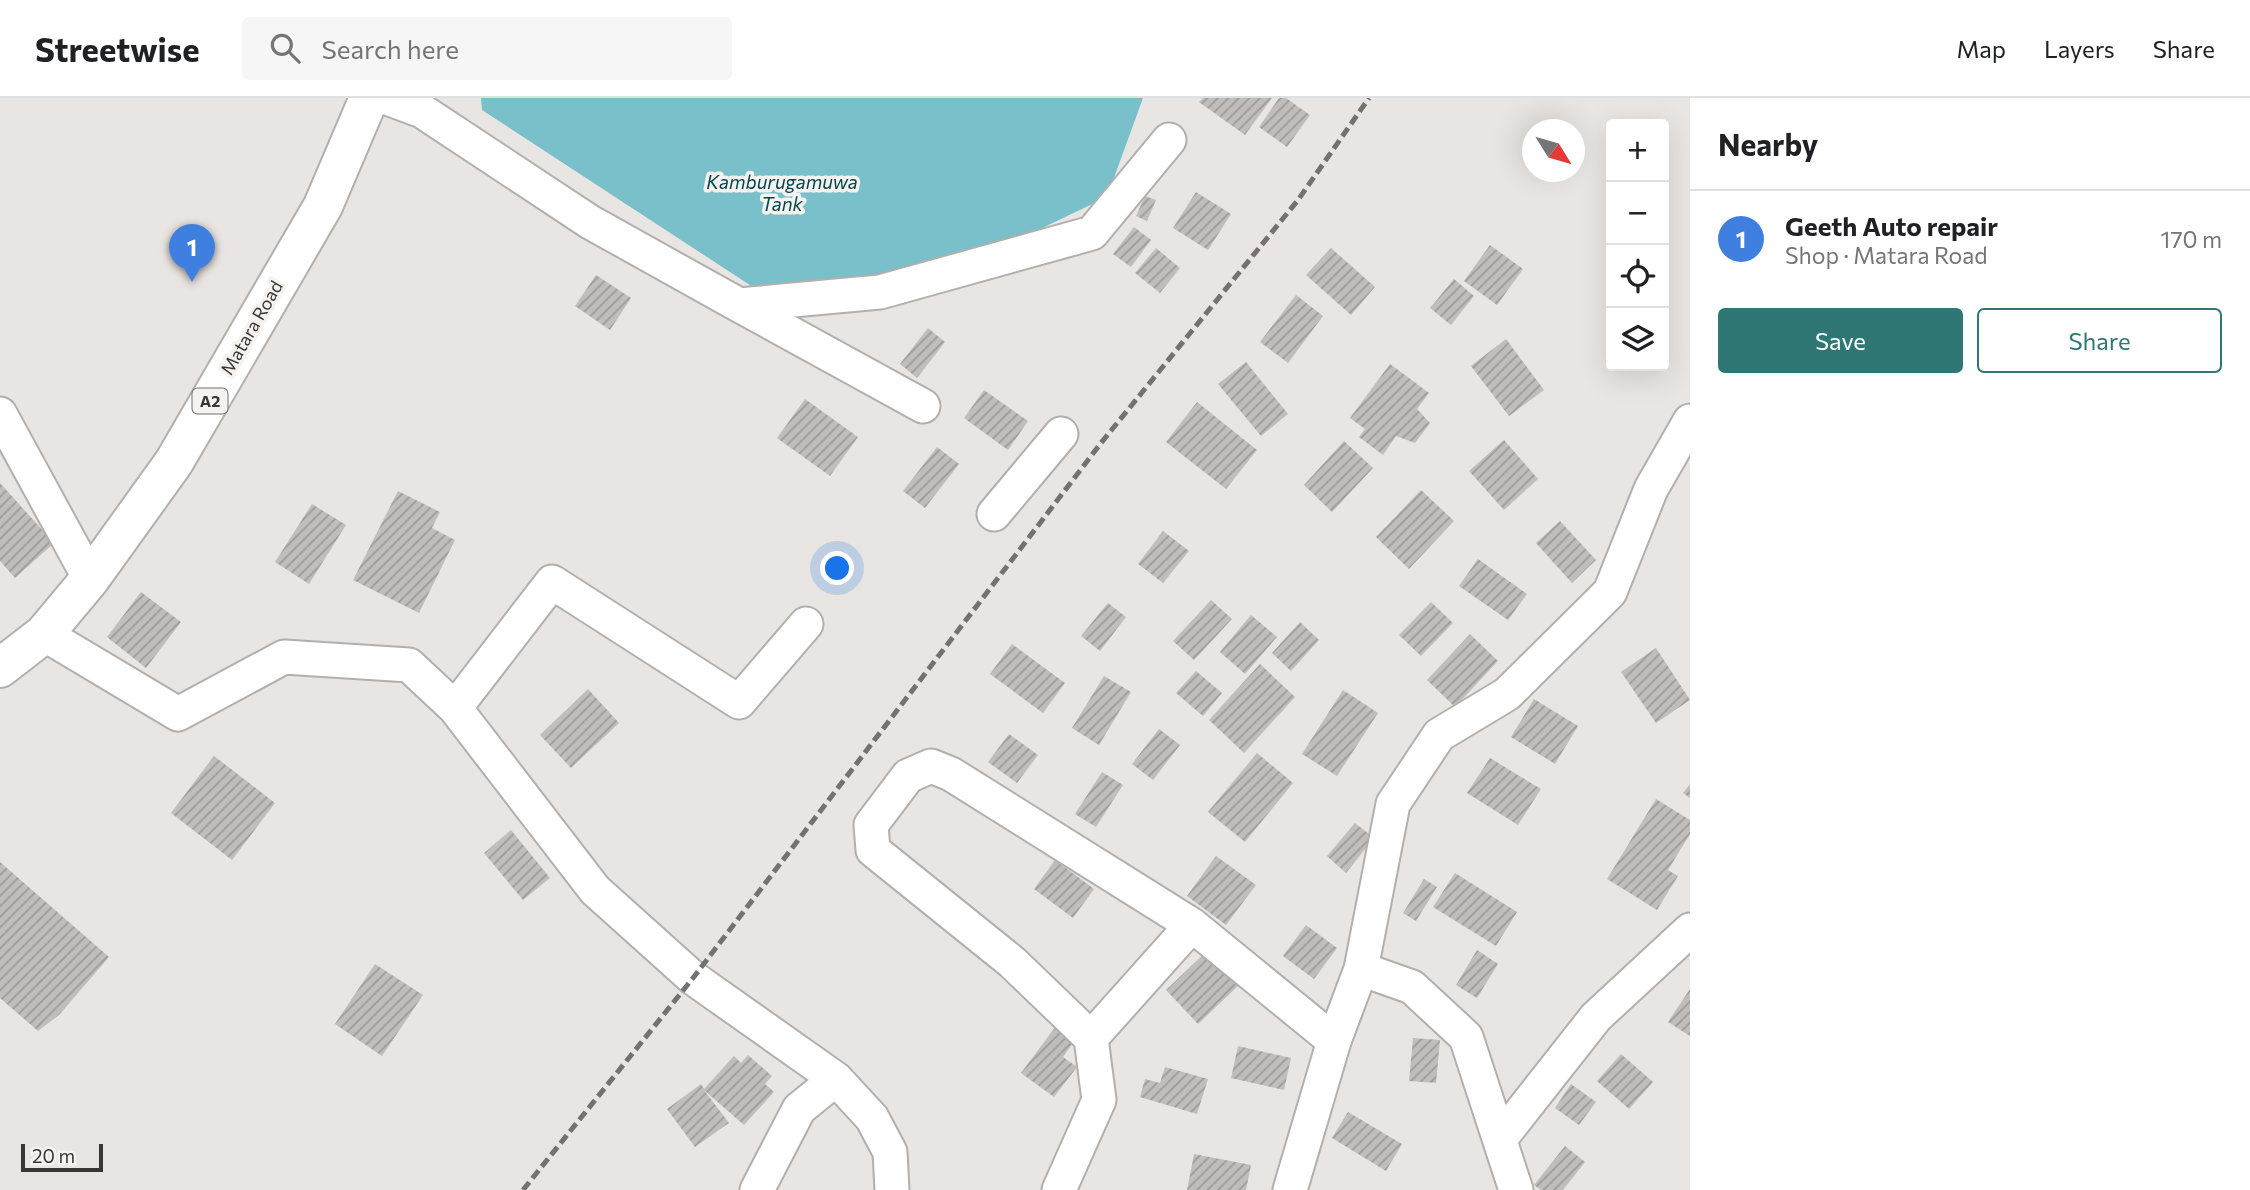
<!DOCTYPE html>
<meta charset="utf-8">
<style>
:root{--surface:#fff;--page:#f6f6f6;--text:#202124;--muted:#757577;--line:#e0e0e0;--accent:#2e7774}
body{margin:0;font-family:Commissioner,sans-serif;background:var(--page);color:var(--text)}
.controls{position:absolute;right:21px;top:21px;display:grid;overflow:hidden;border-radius:7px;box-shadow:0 7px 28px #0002}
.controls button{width:63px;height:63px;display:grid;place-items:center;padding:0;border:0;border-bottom:2px solid var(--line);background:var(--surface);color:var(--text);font:35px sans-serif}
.compass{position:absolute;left:1522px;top:21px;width:63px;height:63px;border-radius:50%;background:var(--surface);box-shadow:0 7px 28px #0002;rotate:127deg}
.scale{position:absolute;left:21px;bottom:18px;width:82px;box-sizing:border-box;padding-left:7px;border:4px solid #393736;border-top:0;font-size:19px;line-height:24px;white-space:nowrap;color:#393736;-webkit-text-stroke:5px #f5f2ef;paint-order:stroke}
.you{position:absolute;left:838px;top:471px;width:24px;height:24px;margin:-18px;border:5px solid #fff;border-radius:50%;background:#1a73e8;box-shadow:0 0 0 10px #1a73e833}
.badge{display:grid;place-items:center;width:46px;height:46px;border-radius:50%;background:var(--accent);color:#fff;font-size:23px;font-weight:700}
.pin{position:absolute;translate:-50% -58px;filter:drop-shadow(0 2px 4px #0008)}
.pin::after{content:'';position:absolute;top:37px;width:24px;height:21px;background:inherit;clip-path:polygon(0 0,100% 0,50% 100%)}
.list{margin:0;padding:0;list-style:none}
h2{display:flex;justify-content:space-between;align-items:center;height:91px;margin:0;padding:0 28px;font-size:30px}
h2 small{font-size:23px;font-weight:400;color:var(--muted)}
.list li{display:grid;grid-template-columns:46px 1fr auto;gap:21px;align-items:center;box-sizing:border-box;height:98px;padding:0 28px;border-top:2px solid var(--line)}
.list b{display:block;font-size:26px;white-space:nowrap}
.list p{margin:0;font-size:23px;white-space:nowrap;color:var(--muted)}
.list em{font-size:23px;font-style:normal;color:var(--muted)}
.actions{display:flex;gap:14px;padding:21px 28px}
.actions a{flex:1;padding:16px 0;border:2px solid var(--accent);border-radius:7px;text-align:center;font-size:24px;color:var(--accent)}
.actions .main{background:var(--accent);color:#fff}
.icon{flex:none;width:38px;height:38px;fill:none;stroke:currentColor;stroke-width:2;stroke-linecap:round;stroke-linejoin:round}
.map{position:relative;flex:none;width:1690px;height:1092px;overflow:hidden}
header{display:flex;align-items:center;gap:42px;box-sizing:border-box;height:98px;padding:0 35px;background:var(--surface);border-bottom:2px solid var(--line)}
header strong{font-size:33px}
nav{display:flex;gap:38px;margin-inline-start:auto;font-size:24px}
.search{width:490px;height:63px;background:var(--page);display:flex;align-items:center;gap:18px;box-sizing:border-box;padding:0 24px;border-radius:7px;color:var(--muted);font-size:26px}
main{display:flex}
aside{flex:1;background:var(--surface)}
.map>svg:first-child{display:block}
</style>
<header>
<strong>Streetwise</strong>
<div class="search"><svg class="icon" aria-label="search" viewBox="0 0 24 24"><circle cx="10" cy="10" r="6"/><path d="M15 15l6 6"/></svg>Search here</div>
<nav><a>Map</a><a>Layers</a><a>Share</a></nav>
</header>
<main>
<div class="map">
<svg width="1690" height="1092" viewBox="0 0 1690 1092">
<defs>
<pattern id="building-hatch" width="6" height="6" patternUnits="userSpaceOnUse" patternTransform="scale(1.75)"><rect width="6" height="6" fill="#c0bdbb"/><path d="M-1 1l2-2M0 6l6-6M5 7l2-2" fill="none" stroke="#9d9a99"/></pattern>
</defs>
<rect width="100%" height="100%" fill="#e8e5e2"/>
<path fill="#79c0ca" d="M481,0H1143L1107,99L954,172L759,193L482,12Z"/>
<path fill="url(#building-hatch)" d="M1203,0H1272L1245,37L1199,4Z
M1279,0H1286L1310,17L1287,49L1259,29Z
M1196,94L1231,116L1208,152L1173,130Z
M1145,98L1156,102L1147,123L1136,118Z
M1134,129L1151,142L1131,169L1113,156Z
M1490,147L1523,171L1497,207L1464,183Z
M1156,150L1180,170L1160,195L1135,175Z
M1331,150L1375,189L1351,217L1306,177Z
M596,177L631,200L610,232L575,208Z
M1454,181L1474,198L1451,227L1430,210Z
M1296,197L1323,218L1288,265L1260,244Z
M928,230L945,244L917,280L900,266Z
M1506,241L1544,292L1509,318L1471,268Z
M1246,264L1288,316L1261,338L1218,286Z
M1390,266L1429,295L1417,311L1430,325L1415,345L1396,338L1383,357L1359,339L1365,331L1350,320Z
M984,292L1028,323L1008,352L964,320Z
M805,301L858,339L830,378L777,340Z
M1197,304L1257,352L1226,391L1166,344Z
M1504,342L1538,381L1504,412L1469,373Z
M1344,343L1373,370L1332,414L1304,387Z
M937,349L959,366L925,410L903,393Z
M0,385L54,445L15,480L0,463Z
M1421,392L1454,423L1409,471L1376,439Z
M398,393L440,414L432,430L455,442L419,515L353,482Z
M312,406L346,427L309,486L275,464Z
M1560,423L1596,462L1572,485L1536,445Z
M1163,433L1189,453L1163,485L1138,466Z
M1478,461L1527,496L1508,522L1459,488Z
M141,494L181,524L146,570L107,539Z
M1211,502L1232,521L1194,562L1173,543Z
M1431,504L1453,525L1421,558L1399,537Z
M1108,505L1126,519L1100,553L1081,538Z
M1251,517L1277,539L1245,576L1220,554Z
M1300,524L1319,542L1291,573L1272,555Z
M1470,536L1498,563L1455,609L1427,582Z
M1012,546L1065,585L1043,615L990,576Z
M1656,550L1690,602L1656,625L1621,574Z
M1260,566L1295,599L1244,655L1209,622Z
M1196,573L1222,595L1203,618L1176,595Z
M1104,578L1131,594L1099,647L1072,630Z
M588,591L619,625L571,670L540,637Z
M1343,592L1378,615L1337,678L1302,656Z
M1534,601L1578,628L1555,666L1511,639Z
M1159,631L1180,647L1153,682L1132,666Z
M1009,636L1038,657L1017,685L988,664Z
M1257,655L1293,685L1245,744L1208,714Z
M214,658L275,705L232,762L171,715Z
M1490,660L1541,691L1518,727L1467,695Z
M1102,674L1123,687L1096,729L1075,716Z
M1690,686V700L1683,695Z
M1656,701L1690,722V736L1668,772L1678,778L1657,812L1607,781Z
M1355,725L1374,740L1346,775L1327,758Z
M511,732L550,780L523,802L484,755Z
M1216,758L1256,787L1226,827L1187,798Z
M1055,762L1094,791L1073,820L1034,791Z
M0,764L109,859L59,917L38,933L0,900Z
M1455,775L1517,814L1496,848L1433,809Z
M1424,781L1437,789L1416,823L1403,815Z
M1306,827L1337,850L1314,881L1283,858Z
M1477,852L1498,866L1477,900L1456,887Z
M1207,853L1239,887L1198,926L1166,892Z
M375,866L423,897L382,958L335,926Z
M1690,891V938L1668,924Z
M1056,928L1075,942L1063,959L1077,969L1054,999L1021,975Z
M1413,940L1440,942L1436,985L1409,983Z
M1238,948L1291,960L1284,992L1231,980Z
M1621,956L1653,984L1629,1011L1597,983Z
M748,957L772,978L765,986L774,994L744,1027L704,992L729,1025L695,1049L667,1011L701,986L704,991L734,958L741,965Z
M1165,969L1208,981L1197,1016L1140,999L1145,981L1160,985Z
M1571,986L1596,1004L1579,1027L1555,1010Z
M1348,1014L1402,1046L1386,1073L1332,1040Z
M1565,1048L1585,1064L1563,1092H1541L1534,1087Z
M1194,1056L1251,1067L1246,1092H1187Z"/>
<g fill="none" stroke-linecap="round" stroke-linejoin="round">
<defs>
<path id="minor" d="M387,0L422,13L590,124L739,207L880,194L1092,135L1169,42
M739,207L923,308
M0,316L90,481
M994,416L1061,336
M44,536L178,616L284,559L409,567L455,610L595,792L693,880L836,981L872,1020L890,1054L892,1092
M455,610L552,484L739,604L806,526
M1361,871L1412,889L1466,939L1516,1092
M1091,940L1192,827
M1500,1041L1596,919L1690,832
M757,1092L799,1011L836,981
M1059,1092L1099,1002L1091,940L1012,864L873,752L871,727L908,678L931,668L951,676L1192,827L1334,943
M1290,1092L1334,943L1361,871L1393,706L1439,637L1507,596L1610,494L1651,391L1690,323"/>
<path id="trunk" d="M0,570L44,536L90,481L174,364L323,108L369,0"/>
</defs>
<use href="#minor" stroke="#b2afac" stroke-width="37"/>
<use href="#trunk" stroke="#b2afac" stroke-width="42"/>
<use href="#minor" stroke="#fff" stroke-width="33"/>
<use href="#trunk" stroke="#fff" stroke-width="38"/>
<path stroke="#747270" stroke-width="5" stroke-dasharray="10 5" stroke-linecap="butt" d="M523,1092L693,880L1101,345L1298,102L1369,0"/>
</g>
<g text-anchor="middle" stroke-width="7" stroke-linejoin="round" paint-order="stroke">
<rect fill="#f5f2ef" stroke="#716f6e" stroke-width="2" x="192.5" y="290.5" width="35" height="25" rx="5"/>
<g font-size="16" font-weight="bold" fill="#393736">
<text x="210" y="309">A2</text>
</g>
<g font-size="18" fill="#393736" stroke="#f5f2ef">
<text transform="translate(252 230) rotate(-60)" y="6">Matara Road</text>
</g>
<g font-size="19" font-style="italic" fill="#00464d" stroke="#f5f2ef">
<text x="782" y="91">Kamburugamuwa<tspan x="782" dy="22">Tank</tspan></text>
</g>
</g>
</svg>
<div class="controls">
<button>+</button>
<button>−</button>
<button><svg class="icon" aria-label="locate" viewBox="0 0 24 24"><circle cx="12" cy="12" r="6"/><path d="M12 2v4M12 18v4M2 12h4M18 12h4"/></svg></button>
<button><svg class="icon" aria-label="layers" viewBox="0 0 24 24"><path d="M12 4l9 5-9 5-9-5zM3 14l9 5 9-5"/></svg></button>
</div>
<svg class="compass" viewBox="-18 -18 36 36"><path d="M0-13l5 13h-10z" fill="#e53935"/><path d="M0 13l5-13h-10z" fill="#757577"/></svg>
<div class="scale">20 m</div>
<div class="you"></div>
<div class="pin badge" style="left:192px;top:184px;background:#3f7fe0">1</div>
</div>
<aside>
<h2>Nearby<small></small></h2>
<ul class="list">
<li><span class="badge" style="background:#3f7fe0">1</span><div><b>Geeth Auto repair</b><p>Shop · Matara Road</p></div><em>170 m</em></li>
</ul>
<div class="actions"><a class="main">Save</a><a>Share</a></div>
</aside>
</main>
